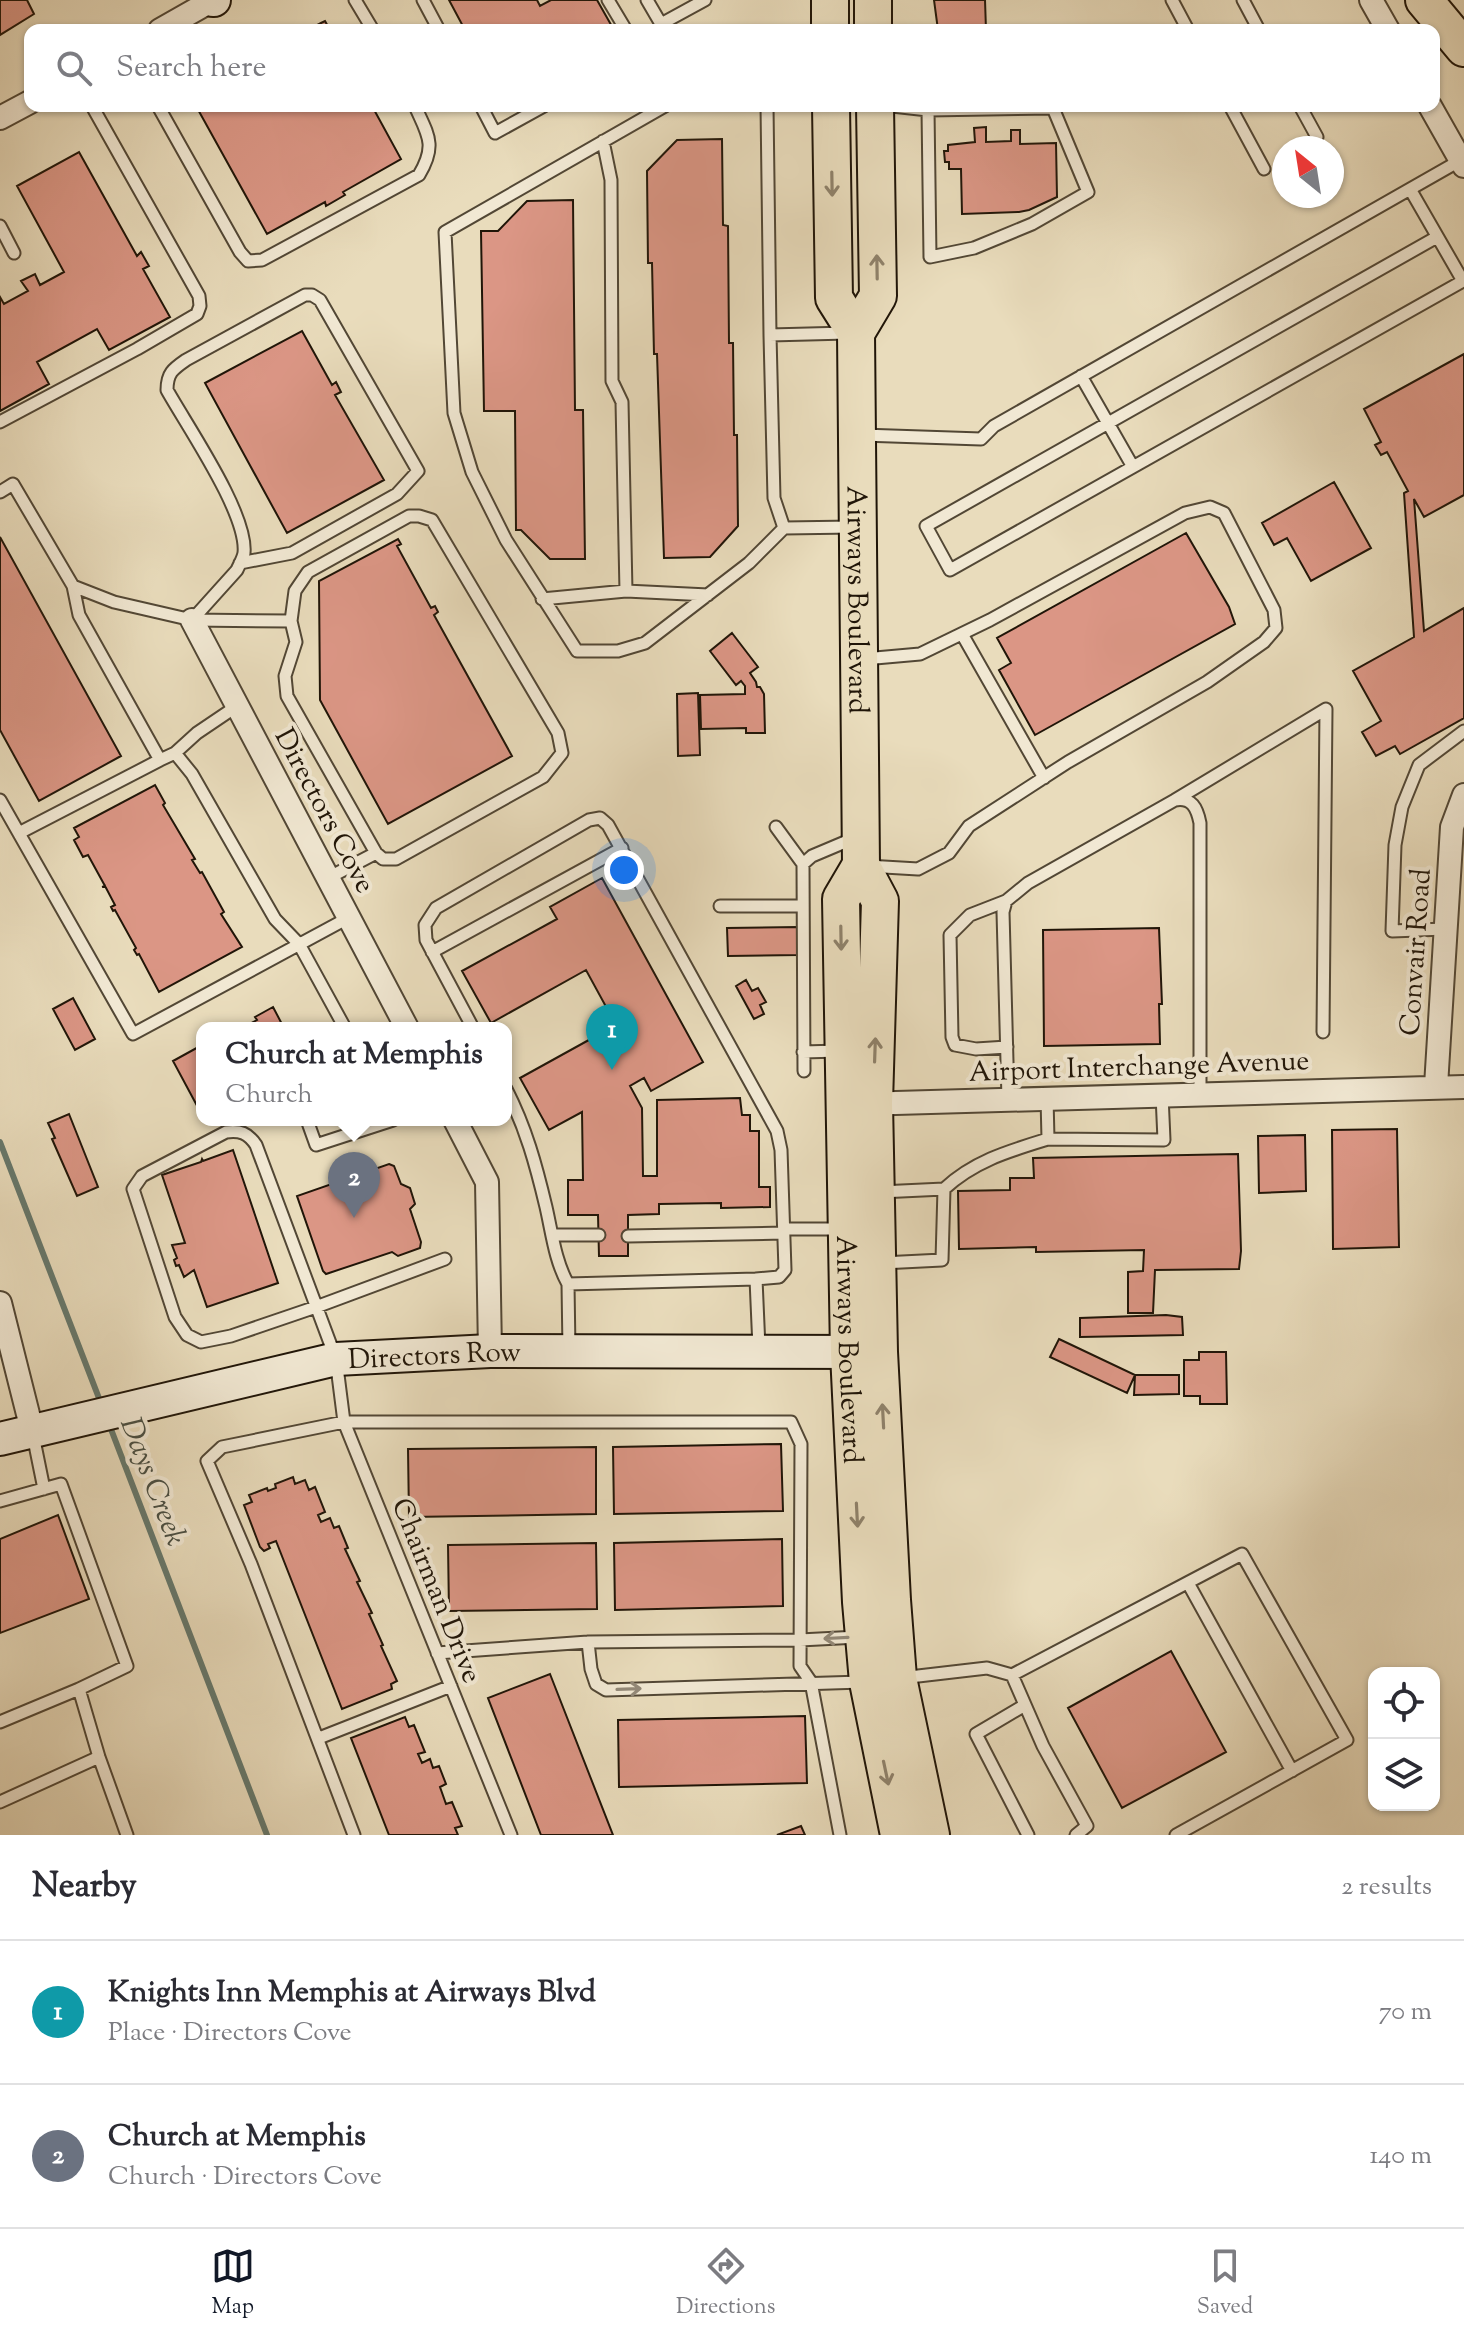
<!DOCTYPE html>
<meta charset="utf-8">
<style>
:root{--surface:#fff;--page:#f7f7f7;--text:#2b2b33;--muted:#7c7c81;--line:#e1e1e2;--accent:#111827}
body{margin:0;font-family:"Sorts Mill Goudy",serif;background:var(--page);color:var(--text)}
.controls{position:absolute;right:24px;bottom:24px;display:grid;overflow:hidden;border-radius:16px;box-shadow:0 2px 6px #0004}
.controls button{width:72px;height:72px;display:grid;place-items:center;padding:0;border:0;border-bottom:2px solid var(--line);background:var(--surface);color:var(--text);font:40px sans-serif}
.compass{position:absolute;left:1272px;top:136px;width:72px;height:72px;border-radius:50%;background:var(--surface);box-shadow:0 2px 6px #0004;rotate:330deg}
.you{position:absolute;left:624px;top:870px;width:28px;height:28px;margin:-20px;border:6px solid #fff;border-radius:50%;background:#1a73e8;box-shadow:0 0 0 12px #1a73e833}
.badge{display:grid;place-items:center;width:52px;height:52px;border-radius:50%;background:var(--accent);color:#fff;font-size:26px;font-weight:700}
.pin{position:absolute;translate:-50% -66px;filter:drop-shadow(0 2px 4px #0008)}
.pin::after{content:'';position:absolute;top:42px;width:28px;height:24px;background:inherit;clip-path:polygon(0 0,100% 0,50% 100%)}
.popup{position:absolute;left:196px;top:1022px;width:316px;height:104px;box-sizing:border-box;display:grid;place-content:center;border-radius:16px;background:var(--surface);filter:drop-shadow(0 2px 6px #0005);font-size:26px;white-space:nowrap;color:var(--muted)}
.popup b{font-size:30px;color:var(--text)}
.popup::after{content:'';position:absolute;left:50%;top:100%;margin-left:-16px;border:16px solid transparent;border-top-color:var(--surface)}
.list{margin:0;padding:0;list-style:none}
h2{display:flex;justify-content:space-between;align-items:center;height:104px;margin:0;padding:0 32px;font-size:34px}
h2 small{font-size:26px;font-weight:400;color:var(--muted)}
.list li{display:grid;grid-template-columns:52px 1fr auto;gap:24px;align-items:center;box-sizing:border-box;height:144px;padding:0 32px;border-top:2px solid var(--line)}
.list b{display:block;font-size:30px;white-space:nowrap}
.list p{margin:0;font-size:26px;white-space:nowrap;color:var(--muted)}
.list em{font-size:26px;font-style:normal;color:var(--muted)}
.icon{flex:none;width:44px;height:44px;fill:none;stroke:currentColor;stroke-width:2;stroke-linecap:round;stroke-linejoin:round}
.map{position:relative;flex:none;width:1464px;height:1835px;overflow:hidden}
.search{position:absolute;background:var(--surface);box-shadow:0 2px 6px #0004;left:24px;right:24px;top:24px;height:88px;display:flex;align-items:center;gap:20px;box-sizing:border-box;padding:0 28px;border-radius:16px;color:var(--muted);font-size:30px}
.sheet{height:392px;background:var(--surface)}
nav{display:flex;justify-content:space-around;align-items:center;box-sizing:border-box;height:112px;border-top:2px solid var(--line);background:var(--surface);font-size:22px;color:var(--muted)}
nav a{display:grid;justify-items:center;gap:4px}
nav .on{color:var(--accent)}
.map>svg:first-child{display:block}
</style>
<div class="map">
<svg width="1464" height="1835" viewBox="0 0 1464 1835">
<rect width="100%" height="100%" fill="#e9dcbc"/>
<filter id="stains"><feTurbulence type="fractalNoise" baseFrequency=".0025" numOctaves="4"/><feColorMatrix values="0 0 0 0 .2 0 0 0 0 .09 0 0 0 0 .02 0 0 0 .5 -.17"/></filter>
<radialGradient id="worn" r=".72"><stop offset=".6" stop-color="#630" stop-opacity="0"/><stop offset="1" stop-color="#630" stop-opacity=".3"/></radialGradient>
<g fill="none" stroke-linecap="round" stroke-linejoin="round">
<path stroke="#67796d" stroke-width="6" d="M0,1142L102,1406
M109,1424L267,1835"/>
</g>
<path fill="#db9685" stroke="#201508" stroke-width="2" d="M0,0H27L34,14L0,35Z
M449,0H537L540,6L551,0H597L614,30H465Z
M934,0H985L986,30H938Z
M325,21L330,30H308L321,23Z
M196,106H372L401,159L343,192L345,195L326,206L325,202L267,234Z
M986,127V142L1011,141V130H1020V144L1056,143L1057,197L1029,210L1019,212L962,214L961,169H949V162H945L944,151H948V145L975,142L974,128Z
M722,139L723,225L728,226L729,343H733L734,435H737L738,526L710,557L664,558L657,354H654L652,263H648L647,171L677,140Z
M79,152L137,256L141,252L149,266L143,269L170,317L109,350L97,329L37,362L49,384L0,411V297L4,304L28,291L21,281L35,274L40,285L64,272L17,186Z
M573,200L575,410H583L585,559H550L521,530H516L515,411H484L481,231H498L527,201Z
M302,331L332,385L336,382L341,392L335,395L384,480L287,533L205,383Z
M1464,354V495L1424,517L1414,499L1424,631L1464,608V718L1400,754L1395,746L1376,756L1362,732L1381,721L1353,671L1414,637L1404,493L1408,491L1387,452L1381,455L1375,445L1381,442L1364,409Z
M1334,482L1371,548L1311,581L1287,538L1274,545L1262,523Z
M1186,533L1229,607L1235,624L1035,735L999,670L1011,663L997,638Z
M0,537L121,756L39,801L0,730Z
M398,539L401,544L397,546L431,608L435,606L438,612L434,615L512,756L388,824L320,700L319,581Z
M732,633L758,667L750,673L756,682L757,687H760L764,694L765,733H746V728L701,729L700,695L745,694V686L741,681L736,685L710,651Z
M698,693L700,755L678,756L677,694Z
M155,785L165,803L163,805L195,859L192,860L200,873L202,872L224,912L221,914L242,947L159,992L139,954L137,955L134,950L136,948L115,910L113,911L111,907L115,905L105,886L102,887L105,886L88,855L83,857L74,840L79,837L74,828Z
M602,878L703,1062L651,1091L644,1078L630,1086L642,1108L643,1176H657V1100L740,1098L742,1115H750V1131H759V1187H770V1207L721,1208V1203L659,1204V1214L628,1215V1256H599L598,1215H568V1180H583L582,1112L549,1130L520,1078L616,1025L586,970L491,1023L462,971L557,919L550,907Z
M798,927V955L728,956L727,928Z
M1159,928L1162,1004H1159L1160,1044L1044,1046L1043,930Z
M746,980L752,991L758,988L766,1002L760,1005L764,1014L754,1019L736,986Z
M73,998L95,1039L75,1050L53,1009Z
M273,1007L284,1028H242L257,1020L255,1017Z
M202,1045V1115L173,1061Z
M69,1114L98,1187L77,1196L52,1139L55,1138L48,1123Z
M1397,1129L1399,1247L1333,1249L1332,1130Z
M1305,1135L1306,1191L1259,1193L1258,1136Z
M233,1150L278,1283L207,1307L194,1270L184,1277L179,1265L176,1266L174,1260L177,1258L172,1245L185,1243L162,1175L201,1162L202,1159L203,1161Z
M1238,1154L1241,1251L1239,1269L1155,1270L1153,1313H1128V1272L1143,1271L1144,1250L1036,1252V1247L959,1249L958,1191L1010,1190V1178H1034L1033,1158Z
M389,1164L394,1166L401,1184L410,1188L415,1204L410,1209L421,1242L420,1248L398,1256L392,1252L326,1274L323,1271L297,1196Z
M1166,1315L1182,1317L1183,1335L1080,1337V1318Z
M1059,1339L1135,1375L1127,1393L1050,1357Z
M1199,1352H1226L1227,1404H1200V1396H1184V1360H1199Z
M1135,1375H1179V1394L1134,1395Z
M781,1444L783,1511L614,1514L613,1447Z
M596,1447V1514L409,1517L408,1449Z
M293,1477L295,1484L305,1480L309,1490L315,1487L325,1512L318,1515L321,1522L330,1518L334,1528L339,1526L348,1548L345,1549L360,1581L357,1582L372,1613L369,1614L383,1645L381,1646L397,1681L391,1684L392,1689L342,1709L276,1541L268,1544L270,1548L264,1551L260,1547L244,1505L252,1502L249,1495L267,1488L268,1491L276,1488L275,1484Z
M58,1515L89,1599L0,1633V1539Z
M782,1539L783,1606L615,1610L614,1543Z
M596,1543L597,1609L449,1611L448,1545Z
M1171,1651L1226,1752L1122,1808L1068,1708Z
M550,1674L613,1835H541L488,1698Z
M805,1716L807,1783L619,1787L618,1720Z
M405,1717L409,1727L414,1725L425,1752L418,1754L422,1763L430,1759L433,1768L439,1766L446,1784L440,1787L446,1804L452,1802L462,1826L455,1828L458,1835H389L351,1738Z
M801,1826L805,1835H777Z"/>
<g fill="none" stroke-linecap="round" stroke-linejoin="round">
<defs>
<path id="lane" d="M355,0L373,30
M423,0L439,30
M608,0L626,30
M647,0L661,24L705,0
M1172,0L1188,30
M1243,0L1259,30
M158,106L240,252L248,261L262,260L419,175C437,145 428,135 415,106
M481,106L495,133L544,106
M665,106L445,232L454,413L472,472L506,540L577,651H618L645,643L749,563L784,528L853,527
M767,106L770,335
M892,106L928,110L1053,108L1088,192L1032,224L974,248L930,257L928,110
M1230,106L1264,169
M1300,106L1317,137
M1410,189L1463,281L950,570L926,526L1437,237
M0,226L14,253
M1081,376L1133,467
M0,422L137,349L197,314L200,306L199,296L92,106
M862,435L981,439L994,426L1461,160
M0,492L13,484L73,586L114,602L192,620L291,621L295,591L308,572L409,516H419L432,520L558,733L562,753L543,777L396,859H383L376,853L287,696L285,676L296,642L291,621
M784,528L774,498L770,335L847,333
M73,586L79,615L160,760L175,753L192,774L275,919L299,944L345,1028
M626,591L708,595
M542,599L626,591L622,402L612,381L611,180L603,141
M192,620L237,570C239,565 243,559 244,553C248,514 187,426 167,390C167,373 173,369 186,360L305,295H312L320,300L418,471L397,494L292,553L240,563
M962,634L1044,778
M864,659L920,654L990,620L1185,513L1210,507L1224,513L1274,610L1276,628L1264,642L1207,682L1068,762L969,826L949,853L918,869L867,866
M175,753L197,733L237,706
M0,800L133,1034L348,918
M1175,800L1326,709L1323,1032
M776,827L803,864
M19,833L160,760
M328,878L376,853
M1006,901L970,915L950,935L952,1037L955,1045L976,1049L1007,1047
M720,906H802
M1445,929L1392,931L1395,845L1402,807L1419,765L1464,731
M432,952L622,848
M473,1028L426,940L425,925L436,908L589,820L600,818L608,825L777,1131L781,1150L785,1270L779,1277L756,1279
M803,1052L839,1051
M804,1071L803,864L812,856L857,837
M506,1089C526,1128 536,1165 546,1207C552,1233 555,1261 568,1284
M1047,1098L1048,1139L1164,1140L1162,1095
M1008,1099L1003,912L1006,901L1028,883L1175,800C1192,797 1197,808 1200,823V1094
M307,1120L316,1145L393,1120
M944,1189C974,1161 1009,1151 1048,1139
M880,1192L944,1189L942,1260L882,1263
M784,1229H843
M552,1235H599
M628,1236L784,1233
M445,1259L316,1307L231,1336L201,1342L187,1335L175,1317L133,1189L142,1176L226,1132C240,1130 248,1133 256,1145L336,1359L344,1422L511,1835
M569,1350L568,1284L756,1279L759,1348
M33,1435L44,1489
M0,1501L61,1484L127,1666L79,1689L99,1757L127,1835
M1188,1583L1292,1771
M588,1642L591,1669L596,1684L606,1690L862,1682
M437,1653L588,1642L800,1640L858,1637
M1012,1675L1242,1554L1347,1740L1176,1835
M901,1678L987,1668L1012,1675L1043,1746L1087,1826L1076,1835
M1025,1705L976,1734L1028,1835
M0,1722L79,1689
M319,1738L451,1686
M0,1802L99,1757
M354,1835L251,1564L207,1461L222,1447L344,1422H791L801,1444L800,1666L811,1682L840,1835"/>
<path id="street" d="M1371,0L1388,30
M160,30L213,0
M1430,106L1464,166
M0,118L30,102
M192,620L407,1028
M1436,1086L1452,827L1464,795
M861,1104L1464,1087
M455,1120L487,1182L490,1351
M0,1303L32,1430"/>
<g id="secondary">
<path d="M213,0H214"/>
<path id="s1" d="M0,1439L336,1359L490,1351L875,1352"/>
</g>
<g id="primary">
<path d="M830,0V30"/>
<path d="M873,0V30"/>
<path d="M1424,0L1464,48"/>
<path d="M831,106L834,298L856,333"/>
<path id="s2" d="M875,106L878,296L856,333L861,865L880,901L874,1103L879,1352L892,1600L898,1678L931,1835"/>
<path id="s3" d="M861,865L841,899L849,1353L861,1602L868,1682L899,1835"/>
</g>
</defs>
<use href="#lane" stroke="#524735" stroke-width="15"/>
<use href="#street" stroke="#524735" stroke-width="26"/>
<use href="#secondary" stroke="#201508" stroke-width="36"/>
<use href="#primary" stroke="#201508" stroke-width="40"/>
<use href="#lane" stroke="#f1e8d3" stroke-width="11"/>
<use href="#street" stroke="#f1e8d3" stroke-width="22"/>
<use href="#secondary" stroke="#f1e8d3" stroke-width="32"/>
<use href="#primary" stroke="#e9dcbc" stroke-width="36"/>
</g>
<defs><path id="oneway-shaft" d="M-6 0H5M1.5-3L5.5 0L1.5 3" fill="none" stroke-width="1.6" stroke-linecap="round" stroke-linejoin="round" transform="scale(2)"/></defs>
<g stroke="#8f826b">
<use href="#oneway-shaft" transform="translate(832 184) rotate(89)"/>
<use href="#oneway-shaft" transform="translate(877 267) rotate(-91)"/>
<use href="#oneway-shaft" transform="translate(841 938) rotate(89)"/>
<use href="#oneway-shaft" transform="translate(875 1050) rotate(-88)"/>
<use href="#oneway-shaft" transform="translate(883 1416) rotate(-93)"/>
<use href="#oneway-shaft" transform="translate(857 1515) rotate(87)"/>
<use href="#oneway-shaft" transform="translate(886 1773) rotate(78)"/>
</g>
<g stroke="#938978">
<use href="#oneway-shaft" transform="translate(836 1638) rotate(177)"/>
<use href="#oneway-shaft" transform="translate(629 1689) rotate(-2)"/>
</g>
<g text-anchor="middle" stroke-width="8" stroke-linejoin="round" paint-order="stroke">
<g font-size="28" fill="#201508" stroke="#f1e8d3">
<text dy="10" stroke="none"><textPath href="#s2" startOffset="500">Airways Boulevard</textPath></text>
<text transform="translate(326 810) rotate(62)" y="10">Directors Cove</text>
<text transform="translate(1414 952) rotate(-86)" y="10">Convair Road</text>
<text transform="translate(1139 1065) rotate(-2)" y="10">Airport Interchange Avenue</text>
<text dy="10" stroke="none"><textPath href="#s3" startOffset="490">Airways Boulevard</textPath></text>
<text dy="10" stroke="none"><textPath href="#s1" startOffset="444">Directors Row</textPath></text>
<text transform="translate(438 1590) rotate(68)" y="10">Chairman Drive</text>
</g>
<g font-size="30" font-style="italic" fill="#4a4f43" stroke="#f1e8d3">
<text transform="translate(154 1481) rotate(69)" y="10">Days Creek</text>
</g>
</g>
<rect width="100%" height="100%" filter="url(#stains)"/>
<rect width="100%" height="100%" fill="url(#worn)"/>
</svg>
<div class="controls">
<button><svg class="icon" aria-label="locate" viewBox="0 0 24 24"><circle cx="12" cy="12" r="6"/><path d="M12 2v4M12 18v4M2 12h4M18 12h4"/></svg></button>
<button><svg class="icon" aria-label="layers" viewBox="0 0 24 24"><path d="M12 4l9 5-9 5-9-5zM3 14l9 5 9-5"/></svg></button>
</div>
<svg class="compass" viewBox="-18 -18 36 36"><path d="M0-13l5 13h-10z" fill="#e53935"/><path d="M0 13l5-13h-10z" fill="#7c7c81"/></svg>
<div class="you"></div>
<div class="pin badge" style="left:612px;top:1070px;background:#0f9aa8">1</div>
<div class="pin badge" style="left:354px;top:1218px;background:#6b7280">2</div>
<div class="popup"><b>Church at Memphis</b>Church</div>
<div class="search"><svg class="icon" aria-label="search" viewBox="0 0 24 24"><circle cx="10" cy="10" r="6"/><path d="M15 15l6 6"/></svg>Search here</div>
</div>
<section class="sheet">
<h2>Nearby<small>2 results</small></h2>
<ul class="list">
<li><span class="badge" style="background:#0f9aa8">1</span><div><b>Knights Inn Memphis at Airways Blvd</b><p>Place · Directors Cove</p></div><em>70 m</em></li>
<li><span class="badge" style="background:#6b7280">2</span><div><b>Church at Memphis</b><p>Church · Directors Cove</p></div><em>140 m</em></li>
</ul>
</section>
<nav>
<a class="on"><svg class="icon" aria-label="map" viewBox="0 0 24 24"><path d="M3 6l6-2 6 2 6-2v14l-6 2-6-2-6 2zM9 4v14M15 6v14"/></svg>Map</a>
<a><svg class="icon" aria-label="directions" viewBox="0 0 24 24"><path d="M12 3l9 9-9 9-9-9zM9 14v-3h6M13 9l2 2-2 2"/></svg>Directions</a>
<a><svg class="icon" aria-label="saved" viewBox="0 0 24 24"><path d="M7 4h10v16l-5-4-5 4z"/></svg>Saved</a>
</nav>
